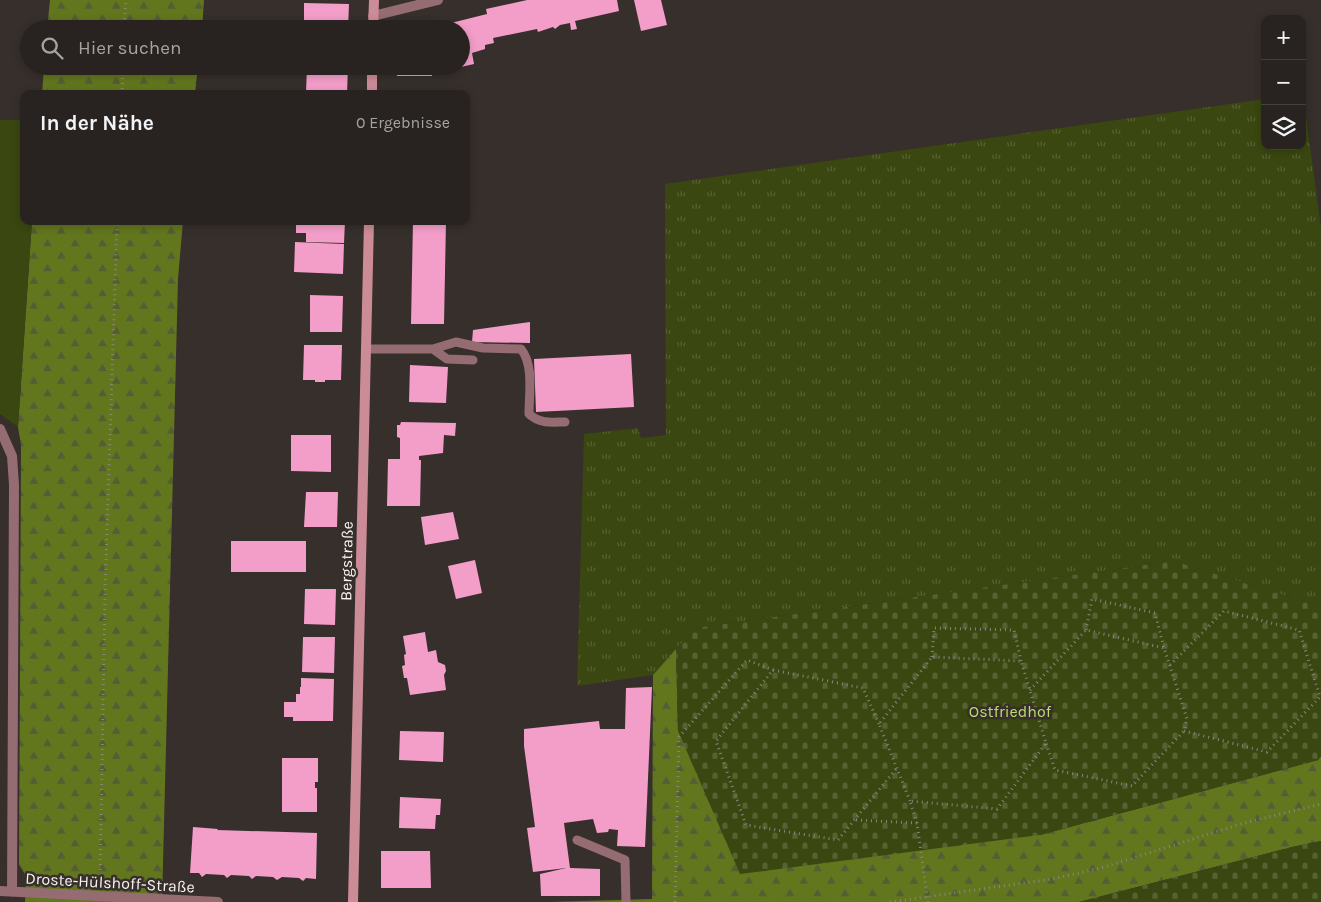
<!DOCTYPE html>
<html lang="de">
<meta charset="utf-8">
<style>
:root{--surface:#282320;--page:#342f2d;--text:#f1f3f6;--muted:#a5a4a5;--line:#44403e}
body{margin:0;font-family:Karla,sans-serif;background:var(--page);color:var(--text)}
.controls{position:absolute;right:15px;top:15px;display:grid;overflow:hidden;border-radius:10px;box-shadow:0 2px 8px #0003}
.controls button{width:45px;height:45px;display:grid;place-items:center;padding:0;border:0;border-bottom:1px solid var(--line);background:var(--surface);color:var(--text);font:25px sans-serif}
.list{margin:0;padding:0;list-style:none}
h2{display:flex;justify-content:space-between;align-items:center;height:65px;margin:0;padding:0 20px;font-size:21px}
h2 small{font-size:16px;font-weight:400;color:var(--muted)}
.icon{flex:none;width:28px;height:28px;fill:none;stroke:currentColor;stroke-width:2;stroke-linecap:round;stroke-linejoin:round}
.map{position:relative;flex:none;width:1321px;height:902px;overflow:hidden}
.search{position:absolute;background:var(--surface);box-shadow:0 2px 8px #0003;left:20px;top:20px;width:450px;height:55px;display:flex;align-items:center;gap:12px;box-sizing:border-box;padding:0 18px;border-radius:28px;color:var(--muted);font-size:19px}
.panel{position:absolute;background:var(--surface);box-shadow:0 2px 8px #0003;left:20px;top:90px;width:450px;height:135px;border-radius:10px}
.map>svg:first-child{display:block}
</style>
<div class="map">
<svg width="1321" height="902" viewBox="0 0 1321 902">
<defs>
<pattern id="grass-tufts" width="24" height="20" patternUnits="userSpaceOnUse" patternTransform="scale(1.25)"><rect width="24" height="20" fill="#3a4710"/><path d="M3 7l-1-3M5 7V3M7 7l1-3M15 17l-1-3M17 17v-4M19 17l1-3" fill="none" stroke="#576233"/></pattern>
<pattern id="forest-firs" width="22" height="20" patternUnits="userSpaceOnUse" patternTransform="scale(1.25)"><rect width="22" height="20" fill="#62761e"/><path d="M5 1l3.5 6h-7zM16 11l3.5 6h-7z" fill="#555d35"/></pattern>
<pattern id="cemetery-stones" width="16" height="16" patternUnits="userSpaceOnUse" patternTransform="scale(1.25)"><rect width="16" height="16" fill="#3a4710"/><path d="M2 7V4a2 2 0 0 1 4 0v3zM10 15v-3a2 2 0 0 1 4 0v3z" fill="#576233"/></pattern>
</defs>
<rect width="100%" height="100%" fill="#362f2b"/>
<path fill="url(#grass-tufts)" d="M1303,94L1321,228V607L1174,561L695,628L653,675L577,686L584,434L638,428L641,438L666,435L665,184L1265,99V146H1302Z"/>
<path fill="url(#forest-firs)" d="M50,0H204L202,29H47Z
M44,66H198L195,94H42Z
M32,221H183L178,279L162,902H25L26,876L19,865L21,445L18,427Z
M676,649L678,731L1040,835L1318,760L1321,756V841L1292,847L1079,902H548L652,899L653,675Z"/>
<path fill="url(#cemetery-stones)" d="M1174,561L1321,607V756L1318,760L1040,835L740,874L678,731L676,649L695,628Z
M1321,841V902H1079L1292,847Z"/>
<path fill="#3a4710" d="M0,120H24V221H32L18,427L0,414Z"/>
<path fill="#f39ec9" d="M527,0H617L619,11L575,21L577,29L571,30L570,23L560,25L555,29L553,27L538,32L537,29L493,38L494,43L485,45V49L472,53L474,64L461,67V29H440L439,26L487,14L486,9Z
M634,0H661L667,25L641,31Z
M304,3L349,4L348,29H309V24H304Z
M307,66H348L347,94L306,93Z
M397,66H432V76H397Z
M300,221H345L344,243L306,242V233H296V224H300Z
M413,221H446L444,324H411Z
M295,242L344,244L343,274L294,272Z
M310,295L343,296L342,332H310Z
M530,322V343L472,342L473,330Z
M304,345H342L341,380H325V382H315V380H303Z
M631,354L634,407L536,412L534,359Z
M410,365L448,367L446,403L409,402Z
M401,422L456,423L455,436L444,435L443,453L419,456V460H421L420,506H387L388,459H400V438L397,437V425H400Z
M291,435H331V472L291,471Z
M306,492H338L337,527H304Z
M453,512L459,539L425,545L421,517Z
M231,541H306V572H231Z
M475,560L482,593L456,599L448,566Z
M305,589H336L335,625L304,624Z
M425,632L428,652L436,650L438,662L445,665L446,671L444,675L446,690L410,695L407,678H404L402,666L405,665L404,655L406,654L403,636Z
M303,637H335L334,673L302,672Z
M301,678L334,679L333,721H293V717H284V702H296V694H300V687H301Z
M652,687L645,847L617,846L618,830L609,829L608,832L597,833L593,819L564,823L570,868L600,869V896H541L540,874L566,868L533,872L527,828L535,827L524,746V729L599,721L600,729H625L626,688Z
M400,731L444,732L443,762L399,760Z
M282,758H318V782H315V788H317V812H282Z
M400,797L441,799L440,815H436L435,829L399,828Z
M193,827L218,829L217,830L317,833L316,879L306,878L303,881L299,878L282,877L277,880L273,877L256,876L252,879L249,876L231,875L227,878L224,875L206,874L202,877L199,873H190Z
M381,851H430L431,888H381Z"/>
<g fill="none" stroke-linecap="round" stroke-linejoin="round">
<path stroke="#8a8480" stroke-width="3" stroke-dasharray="1 4" stroke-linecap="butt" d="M124,29L126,0
M122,94L123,66
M1086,630L1092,599L1155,613L1164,648
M932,657L934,628L1014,630L1021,661
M1170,665L1224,611L1299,630L1320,697L1267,752L1184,731
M1030,690L1086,630L1164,648L1187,719L1184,731L1132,786L1055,770L1046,743
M879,724L863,688L773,670L716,741L746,825L838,840L896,769
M910,801L879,724L932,657L1021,661L1046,743L997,809L910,801L917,823L928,902
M856,820L917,823
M100,880L105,592L117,221
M675,902L679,737L747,660L773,670
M890,902L1052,879L1101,868L1244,823L1321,804"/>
<path stroke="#946c72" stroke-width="9" d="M366,349H433L447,359L473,360
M433,349L456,342L483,348L521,349C534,365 529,394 529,414C540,424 551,422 565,422
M577,840L625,860L626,902"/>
<path stroke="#946c72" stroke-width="10" d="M373,16L438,0
M0,429L12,456L14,485L12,892
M0,891L218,902"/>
<path stroke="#cc8c97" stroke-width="10" d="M373,29L374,0
M372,94V66
M353,902L369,221"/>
</g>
<g text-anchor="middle" stroke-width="5" stroke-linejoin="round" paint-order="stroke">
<g font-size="16" fill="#f7f3f0" stroke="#362f2b">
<text transform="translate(346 561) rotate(-89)" y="6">Bergstraße</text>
<text transform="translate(110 882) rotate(3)" y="6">Droste-Hülshoff-Straße</text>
</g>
<g font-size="16" fill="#bedc6b" stroke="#362f2b">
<text x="1010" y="717">Ostfriedhof</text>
</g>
</g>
</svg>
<div class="controls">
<button>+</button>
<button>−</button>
<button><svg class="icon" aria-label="layers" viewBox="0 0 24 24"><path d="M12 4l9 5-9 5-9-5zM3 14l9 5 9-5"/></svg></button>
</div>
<div class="search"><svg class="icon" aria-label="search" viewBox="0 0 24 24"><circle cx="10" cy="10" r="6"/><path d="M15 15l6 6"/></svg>Hier suchen</div>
<section class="panel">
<h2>In der Nähe<small>0 Ergebnisse</small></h2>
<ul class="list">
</ul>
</section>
</div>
